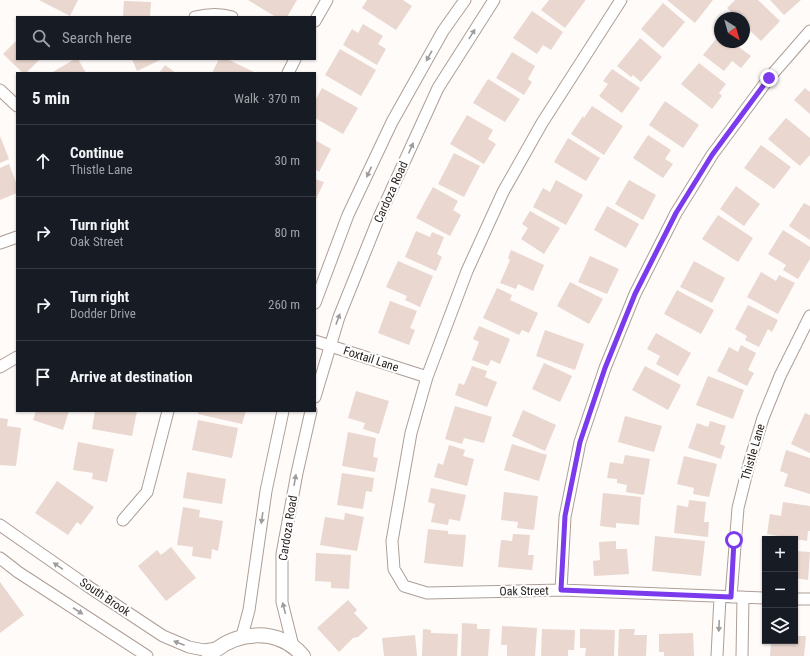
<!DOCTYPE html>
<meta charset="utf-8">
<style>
:root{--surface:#171b24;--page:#20242c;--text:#f1f3f6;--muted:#9ea1a6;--line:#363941}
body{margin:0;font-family:"Roboto Condensed",sans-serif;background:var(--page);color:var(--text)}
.controls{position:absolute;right:12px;bottom:12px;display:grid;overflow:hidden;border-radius:0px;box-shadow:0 1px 3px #0004}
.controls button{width:36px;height:36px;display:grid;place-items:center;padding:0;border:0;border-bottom:1px solid var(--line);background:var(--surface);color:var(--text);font:20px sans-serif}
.compass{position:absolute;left:714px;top:12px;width:36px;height:36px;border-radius:50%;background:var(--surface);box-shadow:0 1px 3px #0004;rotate:143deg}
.stop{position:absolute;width:12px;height:12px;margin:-9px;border:3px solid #7c3aed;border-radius:50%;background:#fff}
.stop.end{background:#7c3aed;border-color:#fff;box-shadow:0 1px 4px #0008}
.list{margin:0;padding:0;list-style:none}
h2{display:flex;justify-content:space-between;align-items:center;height:52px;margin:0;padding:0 16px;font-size:17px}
h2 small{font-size:13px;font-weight:400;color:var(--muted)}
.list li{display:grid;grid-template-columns:26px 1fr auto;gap:12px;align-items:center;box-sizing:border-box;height:72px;padding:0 16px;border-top:1px solid var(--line)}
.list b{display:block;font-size:15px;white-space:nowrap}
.list p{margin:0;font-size:13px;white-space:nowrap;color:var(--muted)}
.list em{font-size:13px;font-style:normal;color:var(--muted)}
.icon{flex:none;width:22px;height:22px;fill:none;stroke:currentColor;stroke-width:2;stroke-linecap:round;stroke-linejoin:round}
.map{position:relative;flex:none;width:810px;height:656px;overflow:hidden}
.search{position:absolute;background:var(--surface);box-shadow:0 1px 3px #0004;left:16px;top:16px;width:300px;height:44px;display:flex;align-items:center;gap:10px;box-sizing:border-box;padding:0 14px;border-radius:0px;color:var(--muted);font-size:15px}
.panel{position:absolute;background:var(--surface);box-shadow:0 1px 3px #0004;left:16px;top:72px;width:300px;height:340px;border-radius:0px}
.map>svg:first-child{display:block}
</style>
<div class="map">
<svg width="810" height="656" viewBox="0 0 810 656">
<rect width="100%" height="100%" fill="#fefbf9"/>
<path fill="#e9d7d0" d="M39,0H78L70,16Z
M248,0H297L287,17H276Z
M367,0H403L412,6L396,30L362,8Z
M549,0H585V1L565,28L541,10Z
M667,0H713L695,23Z
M735,0H758L780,21L761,41L744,25V18H737L727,8Z
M770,0H801L784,15Z
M124,1L151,2L150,17H123Z
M663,3L685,22L663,48L641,29Z
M532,11L563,32L551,50L543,45L537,54L513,38Z
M363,24L383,36L378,44L386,49L377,65L343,45L352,29L358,33Z
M720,34V42H732L751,56L741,68L732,61L724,71L703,55Z
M640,38L662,57L641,82L633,75L631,77L617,66Z
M17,40V59H40L26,73H23L3,54Z
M340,49L376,70L361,96L325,75Z
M512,52L535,66L528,79L532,82L524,95L496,78Z
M75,59H78L86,73H51Z
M132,59H162L137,71Z
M219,59H227L256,73H212Z
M699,63L726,84L719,93L722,96L712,109L681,84Z
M165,65L176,73H159Z
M612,69L640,88L622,113L599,96L608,84L603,81Z
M488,79L520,99L505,122L473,103Z
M322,88L358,108L343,134L315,118V101Z
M805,88L810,92V114L794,100Z
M665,101L699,125L683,148L649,125Z
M592,106L623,126L604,155L571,134L583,116L584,118Z
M467,115L493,130L488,139L496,144L484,164L450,144Z
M786,118L810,138V155L800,166L768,139Z
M648,135L671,150L665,159L673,164L663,178L633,158Z
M0,136L9,159L0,163Z
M568,138L600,158L586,181L554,162Z
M315,140L331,149L319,172L315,169Z
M761,145L791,167L774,189L744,168Z
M454,153L480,166L464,197L438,184Z
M9,164L17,185V193L0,200V168Z
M315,179L324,182L315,201Z
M556,180L583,195L566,225L533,207L543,188L550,192Z
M629,180L656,195L643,220L615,204Z
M736,186L760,204L744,226L720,209Z
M433,187L458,201L453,210L461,215L450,236L416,218Z
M804,203L810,206V240L789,226Z
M607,206L639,224L626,248L594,230Z
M530,211L560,228L544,254L521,239L528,228L522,224Z
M718,215L753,238L738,262L702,239Z
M783,230L810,247V259L798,279L783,270L786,265L768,254Z
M416,231L430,237L432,232L444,237L437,254L442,257L436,271L405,257Z
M511,250L544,265L533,291L518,284L516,289L500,283L510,260L508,258Z
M590,256L619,269L607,294L578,282Z
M398,261L433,276L420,307L405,300L407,296L386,287Z
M694,261L725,278L712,303L680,287Z
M761,272L776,281L779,275L795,283L778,314L747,297Z
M570,282L603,299L589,324L557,306Z
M497,288L512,295L510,300L538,313L529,333L522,330L519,335L483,318Z
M677,290L714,310L701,334L664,314Z
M390,301L417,311L410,328L415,330L409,345L378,333Z
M748,305L778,320L772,332L768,329L759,347L745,340L747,336L735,329Z
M479,326L510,339L500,364L491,360L488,366L472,360L479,342L473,339Z
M545,330L584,344L575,370L536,356Z
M656,333L691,353L678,376L656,364L660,356L647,349Z
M741,345L756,353L748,370L754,373L747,386L717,371L729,347L738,352Z
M544,363L572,376L560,402L532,389Z
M472,366L487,371L485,377L497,382L487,407L455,395L459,383L464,385Z
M645,366L681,385L668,410L632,390Z
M708,376L744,390L733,419L696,405Z
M356,391L389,401L379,434L363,429L365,423L348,418Z
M455,406L492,417L484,443L464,438L462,444L445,439Z
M523,410L556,425L545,451L512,436Z
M36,411H69L63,430L33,420Z
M95,411H137L132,436L92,429Z
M198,411H246L242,424L198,414Z
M805,413L810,415V453L791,444Z
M625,416L662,426L654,452L618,442Z
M0,418L8,419L7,426L21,428L16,466L0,465Z
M198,420L238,428L232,458L192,450Z
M710,421L726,426L720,444L725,446L721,459L688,448L697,423L708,427Z
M348,432L376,438L373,457L378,458L375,472L342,466Z
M78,442L114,449L107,482L92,479L93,473L73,470Z
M512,444L547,455L539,481L504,470Z
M449,445L465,450L463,456L474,459L467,486L434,477L438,463L443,465Z
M786,450L810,458V494L784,486L788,474L780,471Z
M625,455L650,459L644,495L626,492L627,485L617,483V479L607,478L610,462L623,464Z
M684,456L717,464L709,497L693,494L694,488L677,484Z
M187,472L226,479L222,504L183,498Z
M342,473L374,478L372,492L366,491L363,509L337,505Z
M57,481L94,507L81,525L77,522L68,535L35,513Z
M431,488L466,495L460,521L449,519L448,525L431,522L435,504L428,502Z
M504,492L538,496L534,530L517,528L518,522L501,520Z
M603,493L641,497L639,525L616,523V528L600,526Z
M689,500L706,502L704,522H709L708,537L674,533L677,505L688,507Z
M783,502L810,506V531H808L807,541L767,534L770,514L781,516Z
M183,507L200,510L199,517L223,521L218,551L212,549L211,559L192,556L193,547L177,545Z
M345,513L364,517L357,551L320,545L325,517L344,520Z
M428,529L448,531V534L466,535L463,567L424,563Z
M513,534L530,535L528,555H534L532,570L498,567L501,540L512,541Z
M655,536L705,541L701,576L652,571Z
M616,541V549H627L629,574L594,576L593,561L600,560L599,542Z
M171,547L196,578L166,601L138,566L157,550L161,555Z
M795,551L810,552L808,580L795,578Z
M316,553L351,555L349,589L331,588V582L315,581Z
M0,582L24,615L0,633Z
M348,600L357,610L354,613L368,628L358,637L353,638L339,652L317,628Z
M462,623L477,624V629H490L488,656H461Z
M502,626L537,628L535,656H507V645H501Z
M423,629L431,630V633L458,634L457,656H422Z
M542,629L575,630L574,650H568V656H541Z
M580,629L615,630L614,656H585L586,648H580Z
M619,629H635L634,635H647L646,656H618Z
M693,633L694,656H664V652H659V634Z
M415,635L417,656H384L382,638Z
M795,636H806L804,656H770L771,643L783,644V641H795Z"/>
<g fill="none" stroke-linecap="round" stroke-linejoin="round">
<defs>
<path id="minor" d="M621,0L542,123L503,192L467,271L427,377L411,433L392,541L394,569L404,586L427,593L561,590L765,598
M195,17C208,14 219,13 232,17
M315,21L327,0
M288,73L295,59
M0,90L17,106
M0,243L17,237
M315,303L348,215L392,122L443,31L465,0
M315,341L427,377
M0,367L17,357
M315,397L339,317L380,215L438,88L494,0
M123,520L147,492L168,411
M0,525L86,585L163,636L189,647L204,650L217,648
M0,558L18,572L147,656
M561,590L565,517L580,442L605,368L635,294L676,213L712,155L769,78L810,31
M731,597L738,508L749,464L763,418L780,376L810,316
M795,599H810
M242,636L249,610L266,491L283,411
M293,646L282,602V554L297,473L311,411
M717,656L720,597
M742,656L743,597"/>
<path id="tertiary" d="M209,656C235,630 278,627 303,656"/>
</defs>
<use href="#minor" stroke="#ae9e96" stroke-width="13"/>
<use href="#tertiary" stroke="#ae9e96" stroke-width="16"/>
<use href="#minor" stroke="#fff" stroke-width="11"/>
<use href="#tertiary" stroke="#fff" stroke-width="14"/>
</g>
<defs><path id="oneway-solid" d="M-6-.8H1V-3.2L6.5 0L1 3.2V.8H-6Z"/></defs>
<g fill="#9f9c9b">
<use href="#oneway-solid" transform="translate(472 34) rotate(-58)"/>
<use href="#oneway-solid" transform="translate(429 56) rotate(119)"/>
<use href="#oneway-solid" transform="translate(411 148) rotate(-66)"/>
<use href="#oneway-solid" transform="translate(369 172) rotate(115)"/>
<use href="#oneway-solid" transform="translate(338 319) rotate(-70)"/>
<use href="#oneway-solid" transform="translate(295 480) rotate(-80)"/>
<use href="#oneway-solid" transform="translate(262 518) rotate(98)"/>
<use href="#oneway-solid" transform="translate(58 566) rotate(-145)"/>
<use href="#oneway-solid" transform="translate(284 608) rotate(-104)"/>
<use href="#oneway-solid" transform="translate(78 611) rotate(33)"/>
<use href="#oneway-solid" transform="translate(719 626) rotate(93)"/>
<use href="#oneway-solid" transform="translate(179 643) rotate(-159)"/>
</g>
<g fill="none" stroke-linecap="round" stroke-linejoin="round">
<path stroke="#7c3aed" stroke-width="5" d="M734,540L731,597L561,590L565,516L580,442L605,368L635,294L676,213L712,155L769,78"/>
</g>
<g text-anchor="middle" stroke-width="4" stroke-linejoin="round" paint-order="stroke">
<g font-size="12" fill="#292320" stroke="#fff">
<text transform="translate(391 192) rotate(-66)" y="4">Cardoza Road</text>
<text transform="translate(371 359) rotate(18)" y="4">Foxtail Lane</text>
<text transform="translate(753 452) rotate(-74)" y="4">Thistle Lane</text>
<text transform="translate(288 528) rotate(-81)" y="4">Cardoza Road</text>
<text transform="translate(524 591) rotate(-1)" y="4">Oak Street</text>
<text transform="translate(105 597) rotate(34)" y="4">South Brook</text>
</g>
</g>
</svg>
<div class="controls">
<button>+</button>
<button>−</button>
<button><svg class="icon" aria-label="layers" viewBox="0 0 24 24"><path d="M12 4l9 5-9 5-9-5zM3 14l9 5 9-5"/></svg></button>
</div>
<svg class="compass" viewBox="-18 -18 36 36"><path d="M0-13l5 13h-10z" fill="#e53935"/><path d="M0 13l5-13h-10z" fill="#9ea1a6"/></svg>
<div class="stop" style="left:734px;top:540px"></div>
<div class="stop end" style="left:769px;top:78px"></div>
<div class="search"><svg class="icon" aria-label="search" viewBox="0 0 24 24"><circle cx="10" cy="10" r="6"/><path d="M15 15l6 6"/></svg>Search here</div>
<section class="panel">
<h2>5 min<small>Walk · 370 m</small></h2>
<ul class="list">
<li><svg class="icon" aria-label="ahead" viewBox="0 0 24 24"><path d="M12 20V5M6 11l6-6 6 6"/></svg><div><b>Continue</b><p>Thistle Lane</p></div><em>30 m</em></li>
<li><svg class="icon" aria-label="right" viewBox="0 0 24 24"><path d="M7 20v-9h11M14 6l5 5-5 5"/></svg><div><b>Turn right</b><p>Oak Street</p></div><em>80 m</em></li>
<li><svg class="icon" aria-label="right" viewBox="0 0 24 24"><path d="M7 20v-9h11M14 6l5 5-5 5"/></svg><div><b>Turn right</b><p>Dodder Drive</p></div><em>260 m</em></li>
<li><svg class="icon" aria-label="arrive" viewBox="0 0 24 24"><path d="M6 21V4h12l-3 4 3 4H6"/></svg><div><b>Arrive at destination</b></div></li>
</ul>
</section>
</div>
